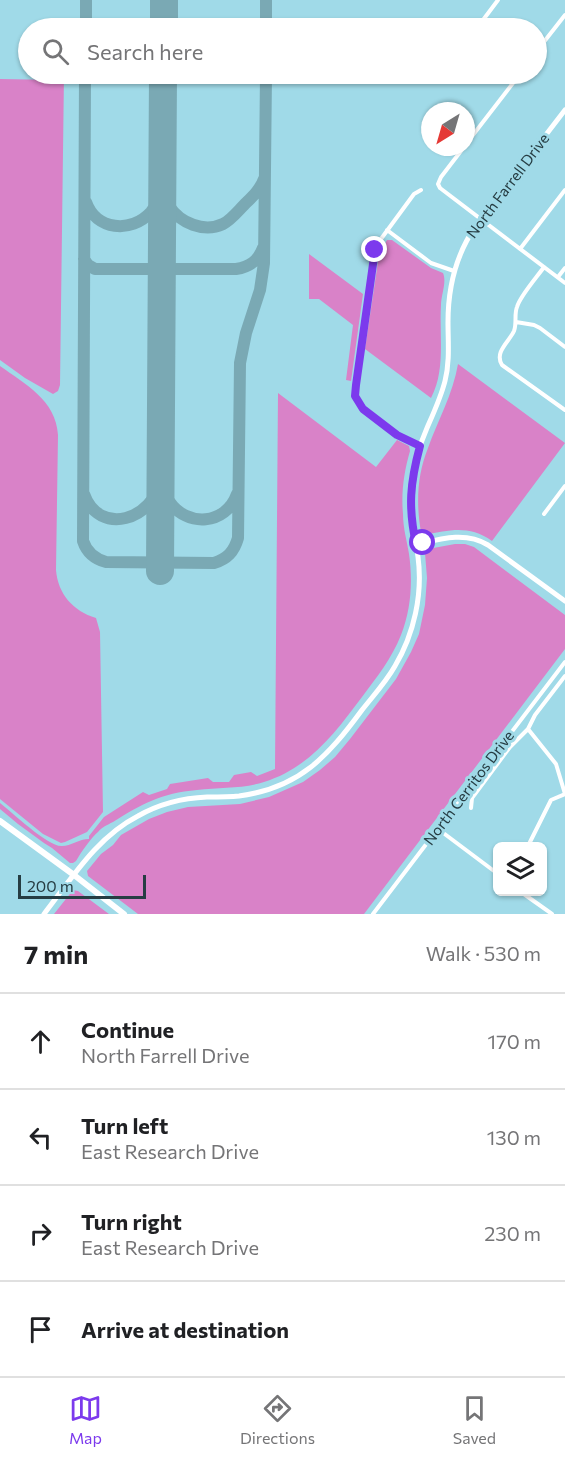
<!DOCTYPE html>
<meta charset="utf-8">
<style>
:root{--surface:#fff;--page:#f2f2f2;--text:#202124;--muted:#757577;--line:#e0e0e0;--accent:#7c3aed}
body{margin:0;font-family:Commissioner,sans-serif;background:var(--page);color:var(--text)}
.controls{position:absolute;right:18px;bottom:18px;display:grid;overflow:hidden;border-radius:9px;box-shadow:0 2px 4px #0004}
.controls button{width:54px;height:54px;display:grid;place-items:center;padding:0;border:0;border-bottom:2px solid var(--line);background:var(--surface);color:var(--text);font:30px sans-serif}
.compass{position:absolute;left:421px;top:102px;width:54px;height:54px;border-radius:50%;background:var(--surface);box-shadow:0 2px 4px #0004;rotate:217deg}
.scale{position:absolute;left:18px;bottom:15px;width:128px;box-sizing:border-box;padding-left:6px;border:3px solid #263d43;border-top:0;font-size:16px;line-height:21px;white-space:nowrap;color:#263d43;-webkit-text-stroke:4px #a0dae8;paint-order:stroke}
.stop{position:absolute;width:18px;height:18px;margin:-14px;border:4px solid #7c3aed;border-radius:50%;background:#fff}
.stop.end{background:#7c3aed;border-color:#fff;box-shadow:0 2px 6px #0008}
.list{margin:0;padding:0;list-style:none}
h2{display:flex;justify-content:space-between;align-items:center;height:78px;margin:0;padding:0 24px;font-size:26px}
h2 small{font-size:20px;font-weight:400;color:var(--muted)}
.list li{display:grid;grid-template-columns:39px 1fr auto;gap:18px;align-items:center;box-sizing:border-box;height:96px;padding:0 24px;border-top:2px solid var(--line)}
.list b{display:block;font-size:22px;white-space:nowrap}
.list p{margin:0;font-size:20px;white-space:nowrap;color:var(--muted)}
.list em{font-size:20px;font-style:normal;color:var(--muted)}
.icon{flex:none;width:33px;height:33px;fill:none;stroke:currentColor;stroke-width:2;stroke-linecap:round;stroke-linejoin:round}
.map{position:relative;flex:none;width:565px;height:914px;overflow:hidden}
.search{position:absolute;background:var(--surface);box-shadow:0 2px 4px #0004;left:18px;right:18px;top:18px;height:66px;display:flex;align-items:center;gap:15px;box-sizing:border-box;padding:0 21px;border-radius:33px;color:var(--muted);font-size:22px}
.sheet{height:462px;background:var(--surface)}
nav{display:flex;justify-content:space-around;align-items:center;box-sizing:border-box;height:84px;border-top:2px solid var(--line);background:var(--surface);font-size:16px;color:var(--muted)}
nav a{display:grid;justify-items:center;gap:3px}
nav .on{color:var(--accent)}
.map>svg:first-child{display:block}
</style>
<div class="map">
<svg width="565" height="914" viewBox="0 0 565 914">
<rect width="100%" height="100%" fill="#a0dae8"/>
<path fill="#d982c8" d="M58,74H64L60,385L58,391L53,394L25,378L0,360V79L57,80Z
M387,240H392L431,268L443,273C447,282 441,295 441,305C439,335 446,370 431,398L365,349L379,255Z
M309,254L363,294L351,381L346,380L353,325L319,299H309Z
M458,364L565,443L492,541C469,525 450,530 425,535L421,532C416,504 417,475 428,448C438,420 453,394 458,364Z
M0,366C25,384 56,400 58,435L56,570C58,594 73,611 96,618L100,632L103,812L87,832L65,842L61,843L43,834L0,799Z
M278,393L376,467L397,440L409,446L410,451C404,472 401,492 403,514C403,528 407,541 409,554C413,581 411,610 401,635C392,658 377,677 362,697C335,733 309,768 264,782C242,789 220,787 197,790C161,793 142,804 113,822C107,825 102,827 98,832C91,838 81,852 76,861L73,863H70L52,848L44,843L18,824L0,809V803C12,812 48,847 62,846C71,846 79,839 89,839V836L104,817L143,792L149,795L167,789L170,784L208,778L213,782H229L234,775L251,772L257,776L275,769Z
M455,544H465L474,547L565,615V649L364,914H138L88,876L87,871L101,854L113,845L121,835L149,819L167,812L188,807L240,804L269,797L303,782L320,770L335,757L350,739L396,679L411,652L419,634L425,605L427,578L425,553L428,549Z
M73,890L78,891L109,914H54Z"/>
<g fill="none" stroke-linecap="round" stroke-linejoin="round">
<path stroke="#7aa9b4" stroke-width="12" d="M86,28V0
M266,28V0
M85,74L83,541C87,553 95,559 106,562L214,563C227,559 234,552 238,538L240,363L246,333L260,290L264,263L266,74
M162,183C164,191 165,199 169,206C180,223 204,233 223,224C231,220 238,211 244,205C252,197 260,190 264,179
M86,202C96,230 131,234 151,212C157,205 160,196 162,187
M84,259L88,265L95,269H236C250,267 258,261 263,248
M160,474C163,484 163,493 169,501C187,528 226,525 237,494
M84,494C99,537 155,520 160,479"/>
<path stroke="#7aa9b4" stroke-width="28" d="M164,28V0
M160,571L163,74"/>
<path stroke="#fff" stroke-width="4" d="M477,28L498,0
M536,52L565,15
M466,144L520,74
M464,147L441,177L438,184L440,188L565,283
M387,230L431,263L454,271
M520,249L565,190
M544,267C537,277 520,296 517,307C514,314 517,323 514,331C509,342 494,352 502,365L565,410
M558,277L565,268
M516,322L534,325L540,328L565,347
M420,446L397,435L363,409L355,396V388L375,252L378,243L414,194L421,190
M544,514L565,486
M528,729L556,764L565,794L551,800L528,846
M471,808L472,798L510,747L528,729L535,715L565,676
M438,829L498,874
M521,892L552,914
M373,914L565,662"/>
<path stroke="#fff" stroke-width="5" d="M415,545C440,539 465,531 488,545L565,601
M44,914C72,878 97,837 138,816C159,804 183,798 207,797C218,797 229,797 239,796C300,788 328,756 362,710C373,696 386,682 395,666C414,634 423,594 418,557C415,535 410,515 411,494C412,471 418,448 427,428C434,412 441,397 445,381C450,361 448,342 448,322C448,288 456,255 475,227L565,110"/>
<path stroke="#fff" stroke-width="6" d="M0,821L74,875L124,914"/>
</g>
<g fill="none" stroke-linecap="round" stroke-linejoin="round">
<path stroke="#7c3aed" stroke-width="8" d="M375,250L356,385L355,396L363,409L397,435L420,446C410,483 408,507 416,544L423,543"/>
</g>
<g text-anchor="middle" stroke-width="6" stroke-linejoin="round" paint-order="stroke">
<g font-size="15" fill="#263d43" stroke="#a0dae8">
<text transform="translate(508 186) rotate(-53)" y="5">North Farrell Drive</text>
<text transform="translate(469 788) rotate(-53)" y="5">North Cerritos Drive</text>
</g>
</g>
</svg>
<div class="controls">
<button><svg class="icon" aria-label="layers" viewBox="0 0 24 24"><path d="M12 4l9 5-9 5-9-5zM3 14l9 5 9-5"/></svg></button>
</div>
<svg class="compass" viewBox="-18 -18 36 36"><path d="M0-13l5 13h-10z" fill="#e53935"/><path d="M0 13l5-13h-10z" fill="#757577"/></svg>
<div class="scale">200 m</div>
<div class="stop" style="left:423px;top:543px"></div>
<div class="stop end" style="left:375px;top:250px"></div>
<div class="search"><svg class="icon" aria-label="search" viewBox="0 0 24 24"><circle cx="10" cy="10" r="6"/><path d="M15 15l6 6"/></svg>Search here</div>
</div>
<section class="sheet">
<h2>7 min<small>Walk · 530 m</small></h2>
<ul class="list">
<li><svg class="icon" aria-label="ahead" viewBox="0 0 24 24"><path d="M12 20V5M6 11l6-6 6 6"/></svg><div><b>Continue</b><p>North Farrell Drive</p></div><em>170 m</em></li>
<li><svg class="icon" aria-label="left" viewBox="0 0 24 24"><path d="M17 20v-9H6M10 6l-5 5 5 5"/></svg><div><b>Turn left</b><p>East Research Drive</p></div><em>130 m</em></li>
<li><svg class="icon" aria-label="right" viewBox="0 0 24 24"><path d="M7 20v-9h11M14 6l5 5-5 5"/></svg><div><b>Turn right</b><p>East Research Drive</p></div><em>230 m</em></li>
<li><svg class="icon" aria-label="arrive" viewBox="0 0 24 24"><path d="M6 21V4h12l-3 4 3 4H6"/></svg><div><b>Arrive at destination</b></div></li>
</ul>
</section>
<nav>
<a class="on"><svg class="icon" aria-label="map" viewBox="0 0 24 24"><path d="M3 6l6-2 6 2 6-2v14l-6 2-6-2-6 2zM9 4v14M15 6v14"/></svg>Map</a>
<a><svg class="icon" aria-label="directions" viewBox="0 0 24 24"><path d="M12 3l9 9-9 9-9-9zM9 14v-3h6M13 9l2 2-2 2"/></svg>Directions</a>
<a><svg class="icon" aria-label="saved" viewBox="0 0 24 24"><path d="M7 4h10v16l-5-4-5 4z"/></svg>Saved</a>
</nav>
